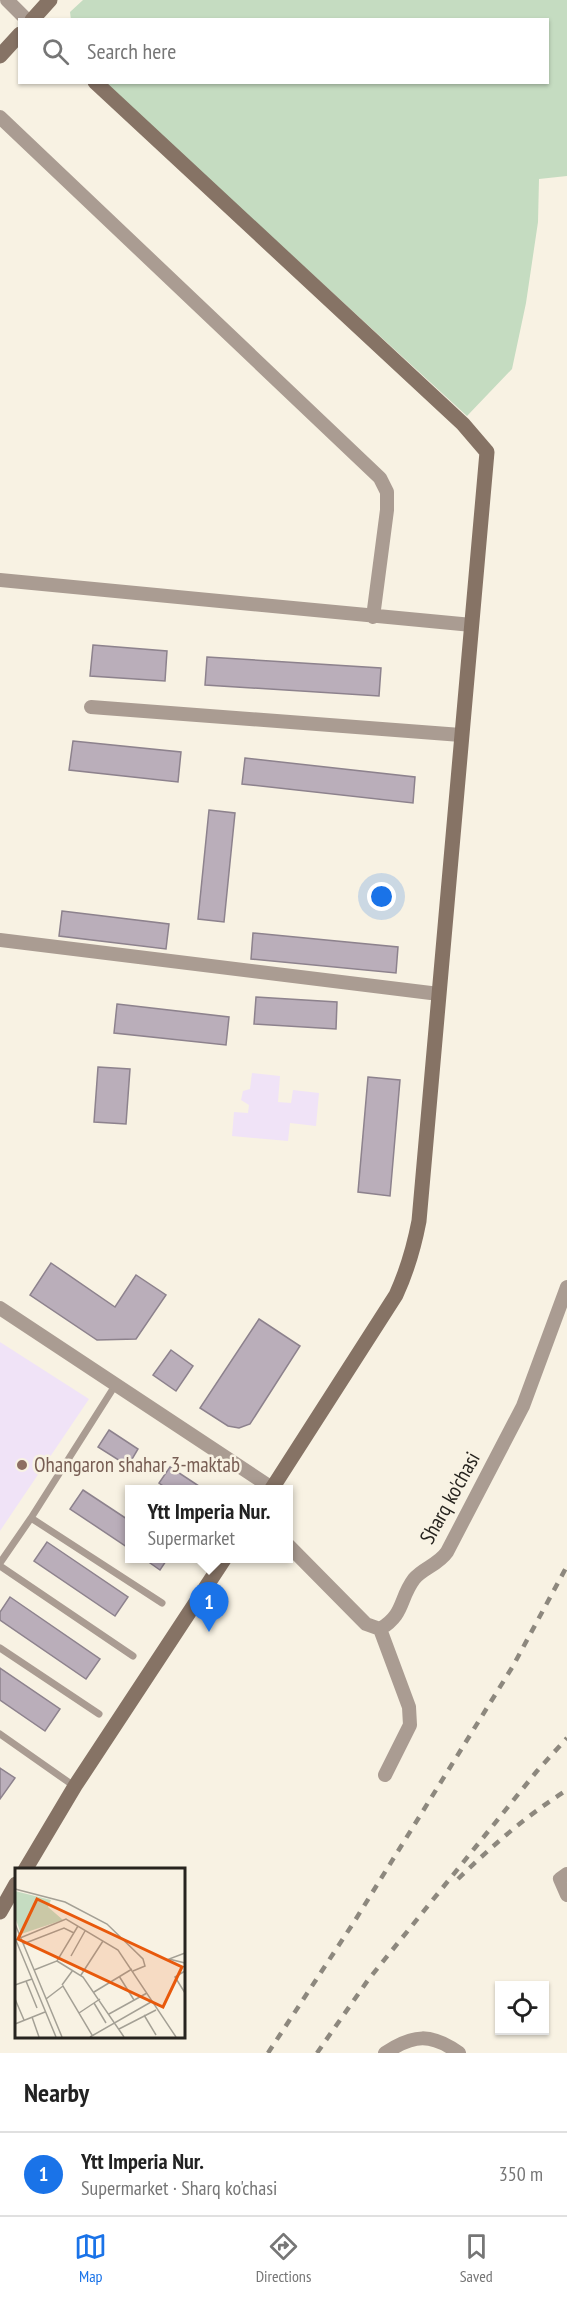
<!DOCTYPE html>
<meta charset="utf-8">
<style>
:root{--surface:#fff;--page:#f6f6f6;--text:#222;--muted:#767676;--line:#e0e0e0;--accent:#1a73e8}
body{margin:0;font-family:"PT Sans Narrow",sans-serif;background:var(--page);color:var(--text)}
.controls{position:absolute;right:18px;bottom:18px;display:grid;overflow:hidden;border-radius:0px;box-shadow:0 2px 4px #0004}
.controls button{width:54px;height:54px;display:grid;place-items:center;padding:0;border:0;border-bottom:2px solid var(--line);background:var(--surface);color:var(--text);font:30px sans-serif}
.you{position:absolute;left:382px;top:897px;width:21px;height:21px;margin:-15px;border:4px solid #fff;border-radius:50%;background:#1a73e8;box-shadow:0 0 0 9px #1a73e833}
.badge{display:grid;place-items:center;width:39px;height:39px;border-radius:50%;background:var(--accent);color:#fff;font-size:20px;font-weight:700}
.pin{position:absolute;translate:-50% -50px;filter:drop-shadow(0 2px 3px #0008)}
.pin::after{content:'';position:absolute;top:32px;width:21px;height:18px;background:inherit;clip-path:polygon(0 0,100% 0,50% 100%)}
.popup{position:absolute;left:125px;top:1485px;width:168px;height:78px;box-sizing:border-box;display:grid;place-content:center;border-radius:0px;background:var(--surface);filter:drop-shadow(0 2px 4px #0005);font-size:20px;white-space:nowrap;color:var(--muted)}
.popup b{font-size:22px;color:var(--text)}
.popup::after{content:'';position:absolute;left:50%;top:100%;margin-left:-12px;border:12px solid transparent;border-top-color:var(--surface)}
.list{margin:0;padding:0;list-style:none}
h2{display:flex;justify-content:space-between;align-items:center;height:78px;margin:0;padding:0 24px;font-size:26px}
h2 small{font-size:20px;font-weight:400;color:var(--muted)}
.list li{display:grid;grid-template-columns:39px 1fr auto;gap:18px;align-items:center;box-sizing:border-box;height:84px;padding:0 24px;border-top:2px solid var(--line)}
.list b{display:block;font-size:22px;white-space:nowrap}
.list p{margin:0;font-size:20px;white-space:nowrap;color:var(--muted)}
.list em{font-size:20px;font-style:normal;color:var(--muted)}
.icon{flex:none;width:33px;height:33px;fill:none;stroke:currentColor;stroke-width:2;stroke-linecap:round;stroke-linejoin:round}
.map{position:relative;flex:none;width:567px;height:2053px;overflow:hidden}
.search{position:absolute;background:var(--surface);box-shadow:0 2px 4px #0004;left:18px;right:18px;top:18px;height:66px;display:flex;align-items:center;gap:15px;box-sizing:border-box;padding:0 21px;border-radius:0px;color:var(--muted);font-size:22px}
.sheet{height:162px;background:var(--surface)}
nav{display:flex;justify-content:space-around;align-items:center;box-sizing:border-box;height:84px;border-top:2px solid var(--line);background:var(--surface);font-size:16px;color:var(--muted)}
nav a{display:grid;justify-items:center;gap:3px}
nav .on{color:var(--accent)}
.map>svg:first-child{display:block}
</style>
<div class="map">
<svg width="567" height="2053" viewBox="0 0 567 2053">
<rect width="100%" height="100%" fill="#f8f2e3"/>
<path fill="#f0e3f7" d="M252,1073L280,1076L278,1102L291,1103L293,1090L319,1093L316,1126L290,1123L288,1141L232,1136L234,1112L248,1113L249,1105L241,1100L243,1091L250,1089Z
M0,1342L89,1399L0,1531Z"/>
<path fill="#c5dcc1" d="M83,0H567V176L539,179L538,222L526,303L512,369L467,416L104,83L548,82V20H71L70,12Z"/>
<path fill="#baaeba" stroke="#8d828d" stroke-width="1.5" d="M93,645L167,651L165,681L90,676Z
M207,657L381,668L379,696L205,685Z
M73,741L181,752L178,782L69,770Z
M245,758L415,777L413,803L242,784Z
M209,810L235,813L224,922L198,919Z
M62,911L169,924L166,949L59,936Z
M253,933L398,947L396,973L251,959Z
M256,997L337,1002L336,1029L254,1024Z
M117,1004L229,1017L226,1045L114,1033Z
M98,1067L130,1069L126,1124L94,1122Z
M368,1077L400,1080L390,1196L358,1192Z
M51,1263L115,1307L136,1275L166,1295L136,1339L97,1340L30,1295Z
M259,1319L300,1346L250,1424L239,1428L228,1426L200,1408Z
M171,1350L193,1366L176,1391L153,1375Z
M109,1430L138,1449L128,1466L98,1447Z
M170,1467L199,1486L197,1490H169L159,1483Z
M83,1490L130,1521V1549L70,1509Z
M47,1542L128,1597L115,1616L34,1561Z
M143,1558H168L160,1570Z
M10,1597L100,1659L86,1679L0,1620V1612Z
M0,1668L60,1709L45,1731L0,1700Z
M0,1768L15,1778L0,1799Z"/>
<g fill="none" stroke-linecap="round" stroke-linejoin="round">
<path stroke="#aa9c92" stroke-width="7" d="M31,1518L162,1603
M0,1563L31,1518L116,1384
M0,1566L133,1656
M0,1648L99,1714
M0,1734L74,1786"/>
<path stroke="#aa9c92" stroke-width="14" d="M7,0L27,20
M0,117L380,478L387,492V510L373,617
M0,580L472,625
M91,707L461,735
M0,940L439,994
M0,1308L272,1488
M288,1545L366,1624L380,1629C405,1614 399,1599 414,1579C423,1568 438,1565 447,1552L523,1406L567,1287
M380,1629L409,1707L410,1725L385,1775
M567,1874L560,1879L567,1895
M385,2053C414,2034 431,2033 459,2053"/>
<path stroke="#867365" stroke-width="15" d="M32,20L50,0
M0,56L20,34
M95,82L463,424L487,452L419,1221C414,1247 407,1271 396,1295L271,1490
M25,1870L75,1786L225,1558
M0,1912L16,1884"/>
<path stroke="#8d887e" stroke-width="4.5" stroke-dasharray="8 8" stroke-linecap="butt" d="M458,1879C492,1846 527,1815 567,1790
M268,2053L354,1922L513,1666L567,1566
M317,2053L368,1980L537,1771L567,1738"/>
</g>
<circle fill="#8d6e63" stroke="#f8f2e3" stroke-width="2" cx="22" cy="1465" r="6"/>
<g text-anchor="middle" stroke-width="5" stroke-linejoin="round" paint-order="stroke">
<g font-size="21" fill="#785e54" stroke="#f8f2e3" text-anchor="start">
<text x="34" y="1472">Ohangaron shahar 3-maktab</text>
</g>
<g font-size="21" fill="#27241f" stroke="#f8f2e3">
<text transform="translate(450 1498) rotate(-61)" y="7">Sharq ko'chasi</text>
</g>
</g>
<g transform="translate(15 1868)">
<rect width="170" height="170" fill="#f8f2e3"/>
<path d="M0,23L36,32L33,39L48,52L6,66L0,49Z" fill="#c5dcc1"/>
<path fill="none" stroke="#a4a095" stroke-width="1.5" d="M0,21L50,34L92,56L128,91L130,98L118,103M0,56L47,169M0,70L41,169M5,70L51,51L103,82L161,169M8,76L49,60L59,65M170,85L154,91L170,95M56,88L70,63M42,93L68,109L109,169M19,102L42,93L63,58M170,103L160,109L170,125M66,107L88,73M104,108L119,132M11,113L22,140M0,117L17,111M47,117L58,102M79,124L117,101M0,131L9,152M31,131L48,118L77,167M79,135L91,155M64,145L85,131M94,146L132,125M129,147L141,167M17,149L24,169M0,156L30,144M104,161L141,142M75,169L136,134"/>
<path fill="#e8590c" fill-opacity="0.15" stroke="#e8590c" stroke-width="3" d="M22,31L167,99L148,139L3,71Z"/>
<rect width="170" height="170" fill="none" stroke="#27241f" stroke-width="3"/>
</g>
</svg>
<div class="controls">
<button><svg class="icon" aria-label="locate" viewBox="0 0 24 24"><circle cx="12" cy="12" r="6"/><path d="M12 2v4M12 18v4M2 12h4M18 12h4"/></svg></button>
</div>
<div class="you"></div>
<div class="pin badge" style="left:209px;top:1632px">1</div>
<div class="popup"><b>Ytt Imperia Nur.</b>Supermarket</div>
<div class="search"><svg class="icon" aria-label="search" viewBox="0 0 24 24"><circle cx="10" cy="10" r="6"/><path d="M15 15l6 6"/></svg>Search here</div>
</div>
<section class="sheet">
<h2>Nearby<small></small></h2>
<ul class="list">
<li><span class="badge">1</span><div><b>Ytt Imperia Nur.</b><p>Supermarket · Sharq ko'chasi</p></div><em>350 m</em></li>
</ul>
</section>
<nav>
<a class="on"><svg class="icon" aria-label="map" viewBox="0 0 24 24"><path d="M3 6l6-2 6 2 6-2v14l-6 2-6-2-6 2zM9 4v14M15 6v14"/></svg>Map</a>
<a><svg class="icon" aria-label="directions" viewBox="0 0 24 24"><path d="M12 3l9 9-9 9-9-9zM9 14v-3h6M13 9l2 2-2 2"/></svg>Directions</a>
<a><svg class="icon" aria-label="saved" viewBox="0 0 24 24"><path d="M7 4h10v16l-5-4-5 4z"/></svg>Saved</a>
</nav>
